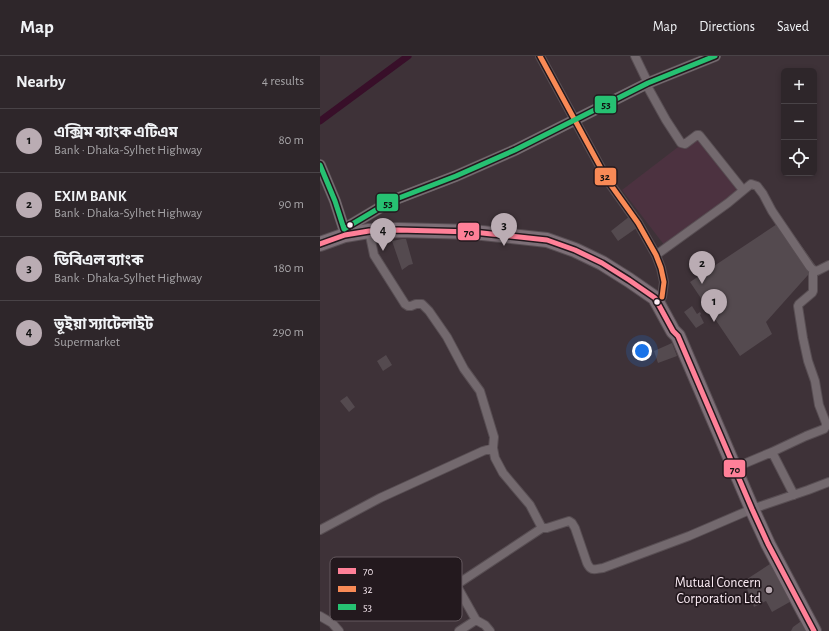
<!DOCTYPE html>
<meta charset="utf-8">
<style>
:root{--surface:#2e262a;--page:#362e32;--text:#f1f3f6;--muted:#a7a5a8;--line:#494347;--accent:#baacb3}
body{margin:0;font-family:"Alegreya Sans","Noto Sans Bengali",sans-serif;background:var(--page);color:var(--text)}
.controls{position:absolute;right:12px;top:12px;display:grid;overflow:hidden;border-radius:6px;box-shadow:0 2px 6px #0003}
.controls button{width:36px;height:36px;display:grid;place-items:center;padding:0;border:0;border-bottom:1px solid var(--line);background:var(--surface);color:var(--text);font:20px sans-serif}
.you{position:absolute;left:322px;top:295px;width:14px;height:14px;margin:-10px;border:3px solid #fff;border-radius:50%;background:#1a73e8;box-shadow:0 0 0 6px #1a73e833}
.badge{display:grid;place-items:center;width:26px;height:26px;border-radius:50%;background:var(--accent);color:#111;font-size:13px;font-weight:700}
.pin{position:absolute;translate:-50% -33px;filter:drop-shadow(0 1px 2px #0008)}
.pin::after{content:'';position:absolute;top:21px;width:14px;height:12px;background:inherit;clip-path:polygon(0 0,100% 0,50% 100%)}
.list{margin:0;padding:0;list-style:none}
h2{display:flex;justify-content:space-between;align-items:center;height:52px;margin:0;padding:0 16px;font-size:17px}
h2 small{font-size:13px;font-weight:400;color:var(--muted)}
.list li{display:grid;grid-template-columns:26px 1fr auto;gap:12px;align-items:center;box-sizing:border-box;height:64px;padding:0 16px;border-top:1px solid var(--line)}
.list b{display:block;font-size:15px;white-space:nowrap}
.list p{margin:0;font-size:13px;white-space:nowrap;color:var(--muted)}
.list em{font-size:13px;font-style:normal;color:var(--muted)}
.icon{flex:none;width:22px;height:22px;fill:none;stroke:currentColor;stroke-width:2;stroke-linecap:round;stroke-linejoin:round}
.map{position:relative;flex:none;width:509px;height:575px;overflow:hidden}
header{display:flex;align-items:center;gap:24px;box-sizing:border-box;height:56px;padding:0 20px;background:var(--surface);border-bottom:1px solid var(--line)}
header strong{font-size:19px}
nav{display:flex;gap:22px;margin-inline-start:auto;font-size:14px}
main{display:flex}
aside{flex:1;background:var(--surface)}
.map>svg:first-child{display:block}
</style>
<header>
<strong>Map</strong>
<nav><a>Map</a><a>Directions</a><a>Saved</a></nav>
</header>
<main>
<aside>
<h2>Nearby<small>4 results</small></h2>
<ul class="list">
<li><span class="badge">1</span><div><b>এক্সিম ব্যাংক এটিএম</b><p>Bank · Dhaka-Sylhet Highway</p></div><em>80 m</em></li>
<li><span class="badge">2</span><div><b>EXIM BANK</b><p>Bank · Dhaka-Sylhet Highway</p></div><em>90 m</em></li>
<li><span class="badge">3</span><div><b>ডিবিএল ব্যাংক</b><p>Bank · Dhaka-Sylhet Highway</p></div><em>180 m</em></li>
<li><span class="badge">4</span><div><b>ভূইয়া স্যাটেলাইট</b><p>Supermarket</p></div><em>290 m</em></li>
</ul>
</aside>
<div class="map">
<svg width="509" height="575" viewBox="0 0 509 575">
<rect width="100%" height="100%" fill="#3e3238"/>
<path fill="#4c3240" d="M379,75L422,131L345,190L302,134Z"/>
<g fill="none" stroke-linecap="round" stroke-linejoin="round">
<path stroke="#380f29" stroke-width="7" d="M0,65L88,0"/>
</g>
<path fill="#544a4f" d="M310,160L318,171L298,185L291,175Z
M463,164L496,210L446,266L452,278L420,300L370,226Z
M82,183H86L93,208L89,209L82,214L72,185Z
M372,250L377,258L380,256L381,258L380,259L384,267L376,272L364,256Z
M352,287L357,300L338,307L334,295Z
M66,299L72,309L63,315L57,305Z
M27,340L35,351L29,356L20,345Z
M456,504L475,543L452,556L446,545L434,551L424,525Z
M486,564L490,575H471L473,571L480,566Z"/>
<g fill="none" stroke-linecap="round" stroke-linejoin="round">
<defs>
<path id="street" d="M220,0L288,125L318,167L336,199L341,212L344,226L342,241
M315,0L328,27
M326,28L346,64L361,87L365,88L377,79H379L380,80L423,134
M336,199L408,147L431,128L437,130L443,138L452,155L490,211L493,214L497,215L509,209
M173,392L175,402L183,417L210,449L222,472
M452,396L474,439
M414,412L452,396L486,380L504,373L506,370V367L499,349L495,325L488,305L483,282L478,250L479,248L492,237L493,235V214
M0,474L60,442L163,395L173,392L174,381L160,335L144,313L127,281L109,255L102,248H96L91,250H88L85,248L54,199L49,175
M0,560L12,567L19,575
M139,575L156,564
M170,575L165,569L156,564L138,532L139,527L222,472H227L249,465L252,467L255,472L267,507C271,516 275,513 283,512L369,480L432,453L488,434L509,426"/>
<path id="secondary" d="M0,109L15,145L24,173L71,145L136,120L195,94L328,27L395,0"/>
<path id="highway" d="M0,188L25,179L49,175L78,174L153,176L227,184L255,194L282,207L309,224L335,242L353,275L358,280L432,453L448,488L494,575"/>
</defs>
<use href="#street" stroke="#584e53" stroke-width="10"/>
<use href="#secondary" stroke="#584e53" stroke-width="12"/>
<use href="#highway" stroke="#584e53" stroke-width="16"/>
<use href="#street" stroke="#73696e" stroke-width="8"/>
<use href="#secondary" stroke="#756b70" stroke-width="11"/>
<use href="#highway" stroke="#7d6f77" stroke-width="14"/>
<defs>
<path id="bus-1" d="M0,188L25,179L49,175L78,174L153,176L227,184L255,194L282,207L309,224L335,242L353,275L358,280L432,453L448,488L494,575"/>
<path id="bus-2" d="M220,0L288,125L318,167L336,199L341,212L344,226L342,241"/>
<path id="bus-3" d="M0,109L15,145L24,173L71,145L136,120L195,94L328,27L395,0"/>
</defs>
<use href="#bus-1" stroke="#23191e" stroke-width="8"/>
<use href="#bus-2" stroke="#23191e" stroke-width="8"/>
<use href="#bus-3" stroke="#23191e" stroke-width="8"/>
<use href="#bus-1" stroke="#ff8098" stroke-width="5"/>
<use href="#bus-2" stroke="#f98a56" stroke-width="5"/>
<use href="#bus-3" stroke="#26c172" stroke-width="5"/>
</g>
<g fill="#fcedf5" stroke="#23191e" stroke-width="1.5">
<circle cx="30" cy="169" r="3.5"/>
<circle cx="337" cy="246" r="3.5"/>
</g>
<circle fill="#baacb3" stroke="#23191e" stroke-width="1.5" cx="449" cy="534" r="4"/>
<g text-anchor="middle" stroke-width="3.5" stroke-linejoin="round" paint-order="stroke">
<g font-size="14" fill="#fcedf5" stroke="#23191e" text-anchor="end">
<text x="441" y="531">Mutual Concern<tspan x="441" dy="16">Corporation Ltd</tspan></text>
</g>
</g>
<rect x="10" y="501" width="132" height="64" rx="6" fill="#23191e" stroke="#64595e" stroke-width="1"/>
<rect x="18" y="512" width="18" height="6" fill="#ff8098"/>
<rect x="18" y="530" width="18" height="6" fill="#f98a56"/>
<rect x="18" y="548" width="18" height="6" fill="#26c172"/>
<g font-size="11" fill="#fcedf5">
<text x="43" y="519">70</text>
<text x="43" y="537">32</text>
<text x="43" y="555">53</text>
</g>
<g stroke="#23191e" stroke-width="1.5">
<rect x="274" y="39" width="23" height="19" rx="4" fill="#26c172"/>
<rect x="274" y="111" width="23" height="19" rx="4" fill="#f98a56"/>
<rect x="56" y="137" width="23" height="19" rx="4" fill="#26c172"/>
<rect x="137" y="166" width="23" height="19" rx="4" fill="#ff8098"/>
<rect x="403" y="403" width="23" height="19" rx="4" fill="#ff8098"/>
</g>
<g font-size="11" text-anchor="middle" font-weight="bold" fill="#111">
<text x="286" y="52">53</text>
<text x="285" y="124">32</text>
<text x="68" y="151">53</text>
<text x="149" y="180">70</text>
<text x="415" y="417">70</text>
</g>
</svg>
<div class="controls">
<button>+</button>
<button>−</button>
<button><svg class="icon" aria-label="locate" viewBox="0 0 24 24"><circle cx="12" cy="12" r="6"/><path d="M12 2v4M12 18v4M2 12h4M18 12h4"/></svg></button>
</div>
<div class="you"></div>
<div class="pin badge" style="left:394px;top:266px">1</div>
<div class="pin badge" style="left:382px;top:228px">2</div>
<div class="pin badge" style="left:184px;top:190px">3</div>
<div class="pin badge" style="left:63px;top:195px">4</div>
</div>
</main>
